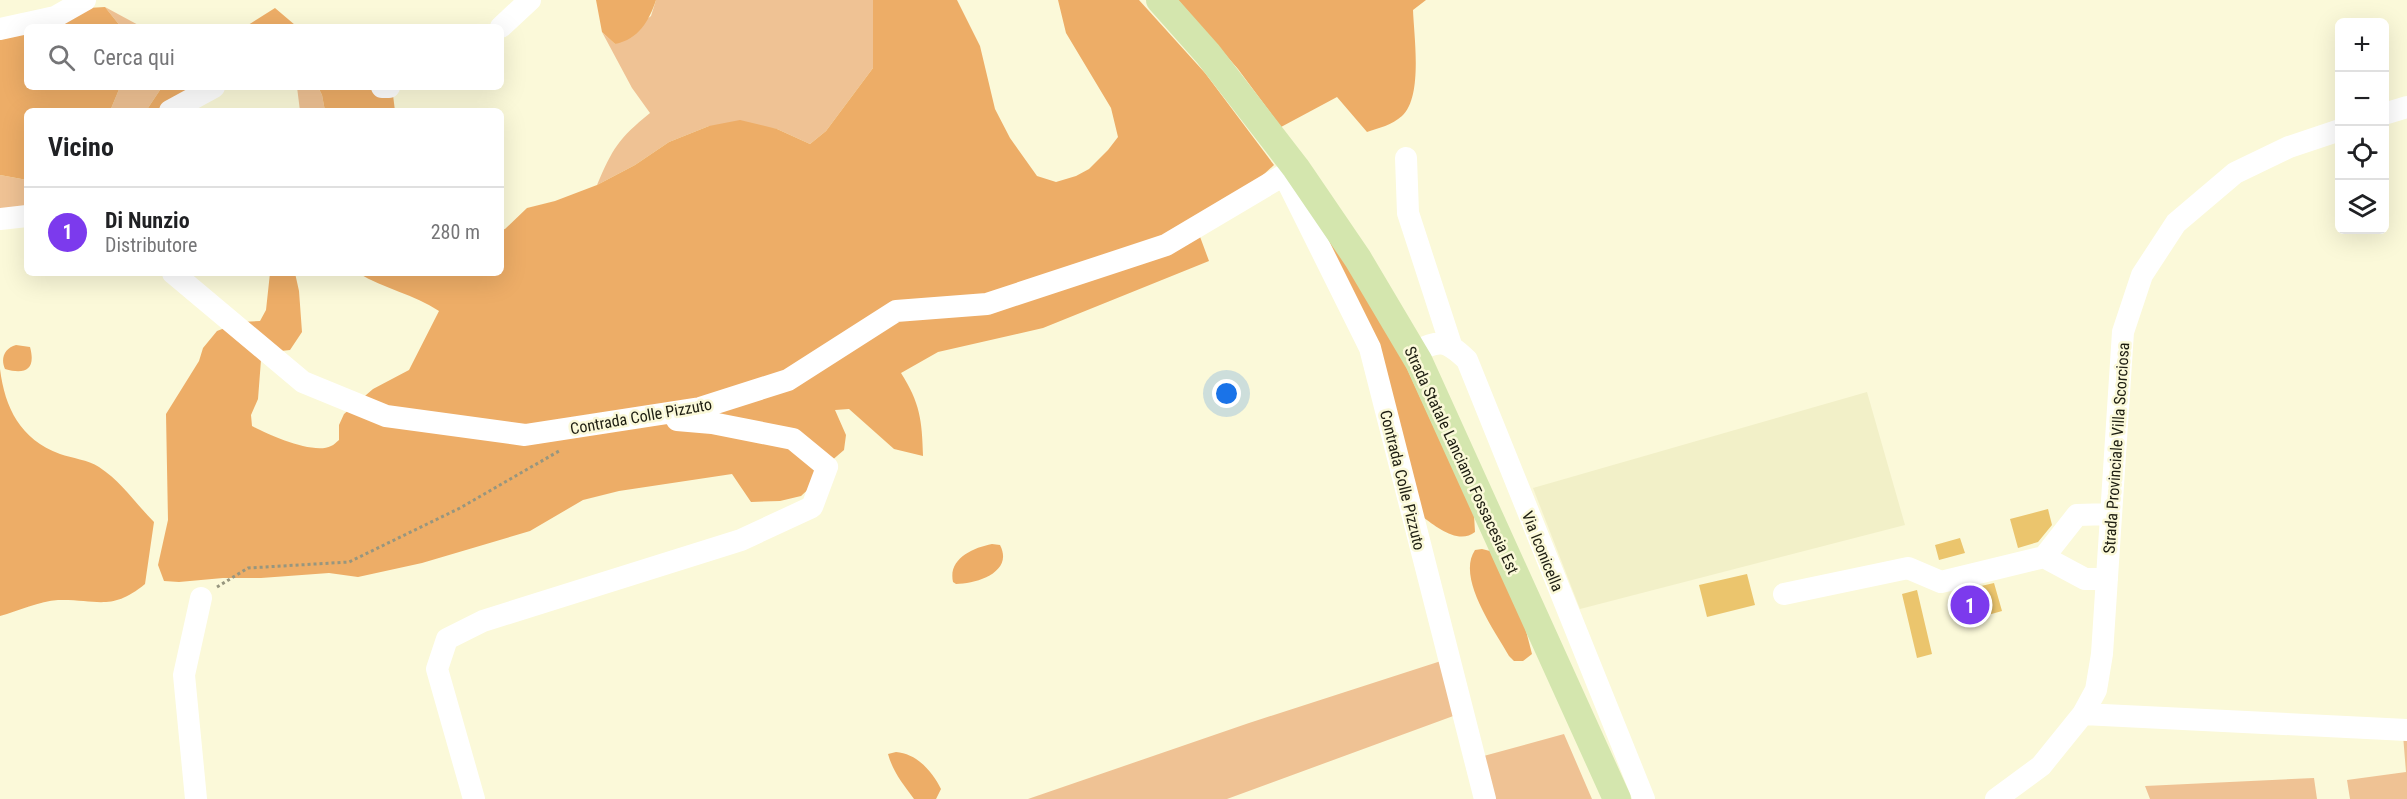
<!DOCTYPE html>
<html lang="it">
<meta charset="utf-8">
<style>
:root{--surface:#fff;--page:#f2f2f2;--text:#202124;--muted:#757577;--line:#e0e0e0;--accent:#7c3aed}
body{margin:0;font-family:"Roboto Condensed",sans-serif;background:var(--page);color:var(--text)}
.controls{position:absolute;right:18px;top:18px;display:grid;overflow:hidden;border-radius:9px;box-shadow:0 6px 24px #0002}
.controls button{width:54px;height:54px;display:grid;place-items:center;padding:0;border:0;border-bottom:2px solid var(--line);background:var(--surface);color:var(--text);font:30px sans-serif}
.you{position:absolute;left:1227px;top:394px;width:21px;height:21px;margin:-15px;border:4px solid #fff;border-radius:50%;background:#1a73e8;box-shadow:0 0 0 9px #1a73e833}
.badge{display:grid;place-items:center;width:39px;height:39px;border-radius:50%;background:var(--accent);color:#fff;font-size:20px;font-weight:700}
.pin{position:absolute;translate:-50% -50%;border:3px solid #fff;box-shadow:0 2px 6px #0006}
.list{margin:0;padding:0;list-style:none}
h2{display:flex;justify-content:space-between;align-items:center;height:78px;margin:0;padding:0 24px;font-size:26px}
h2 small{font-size:20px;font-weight:400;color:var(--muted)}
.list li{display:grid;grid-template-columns:39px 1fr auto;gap:18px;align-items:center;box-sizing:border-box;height:90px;padding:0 24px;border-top:2px solid var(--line)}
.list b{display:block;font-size:22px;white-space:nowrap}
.list p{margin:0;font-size:20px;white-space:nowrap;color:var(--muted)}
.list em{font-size:20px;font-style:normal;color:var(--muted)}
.icon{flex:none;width:33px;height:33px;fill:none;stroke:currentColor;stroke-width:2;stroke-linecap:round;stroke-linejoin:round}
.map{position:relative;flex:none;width:2407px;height:799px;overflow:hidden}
.search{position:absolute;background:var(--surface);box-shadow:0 6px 24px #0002;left:24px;top:24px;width:480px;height:66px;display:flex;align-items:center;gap:15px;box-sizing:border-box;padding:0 21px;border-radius:9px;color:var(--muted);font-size:22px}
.panel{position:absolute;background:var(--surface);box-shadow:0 6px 24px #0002;left:24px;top:108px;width:480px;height:168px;border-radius:9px}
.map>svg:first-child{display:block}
</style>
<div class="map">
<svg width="2407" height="799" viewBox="0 0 2407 799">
<rect width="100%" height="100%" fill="#fbf9d9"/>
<path fill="#f2f0c8" d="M1867,392L1905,525L1580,609L1533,488Z"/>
<path fill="#efc294" d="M656,0H873V68L826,131L810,144L777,129L709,126L669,142L635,165L597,185C613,148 618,139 650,113L632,88L602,32L615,44L651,16Z
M105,7L142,27H121Z
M120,87H162L146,111H110Z
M297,87H318L322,95L325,111H300Z
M0,175L27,180V214L0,216Z
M1441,661L1456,715L1227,799H1028L1249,723Z
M1564,734L1592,799H1490L1480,757Z
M2403,735H2407V799H2350L2347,780L2406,772Z
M2314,778L2317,799H2150L2145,786Z"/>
<path fill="#edad67" d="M596,0H656C649,21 639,39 615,44L602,32Z
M873,0H957L980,46L995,109L1010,138L1037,176L1056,182L1076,176L1089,169L1108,150L1118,137L1111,108L1066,33L1058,0H1139L1205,73L1274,165L1199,234L1209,261L1043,328L938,352L901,373C920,403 922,420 923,456L894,449L849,409L835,410L846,435L844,450L823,468L815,483L801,496L780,501L751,502L732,474L619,491L583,500L530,531L422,563L358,577L329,573L261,578H223L179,582L164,581L158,565L168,520L166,414L199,361L203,348L217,331L240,322L260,321L266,310L270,273H295L299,291L302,332L290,350L281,351L261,360L258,399L251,415L252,426C268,435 314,455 331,446C334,445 336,442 339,440V425L344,414L373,389L409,370L439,311C414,294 384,289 358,273H501V230L505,229L527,208L555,201L597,185L635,165L669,142L709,126L740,120L777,129L810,144L826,131L873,68Z
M1178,0H1426L1413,10C1414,37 1423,97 1402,116C1392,125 1379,128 1367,132L1337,97L1281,127L1238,69Z
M105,7L121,27H29L70,9Z
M275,8L295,25L299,27H245Z
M27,27V87H120L110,111H27V180L0,175V33Z
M162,87H217L189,111H146Z
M318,87H392L395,111H325L322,95Z
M1328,230L1382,314L1474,515L1475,532C1459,545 1436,527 1423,517L1321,232Z
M16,345L30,347C36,369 26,375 5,369C0,358 5,348 16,345Z
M0,369C5,408 20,439 60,454C72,458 88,460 99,467C122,482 135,503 154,522L145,584C111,612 97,599 58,600C40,601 18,611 0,616Z
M992,544L1000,545C1014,572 977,584 956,584L953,582C948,559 972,548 992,544Z
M1482,549L1490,551L1525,627L1532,654L1523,661H1514L1509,656C1495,631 1456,578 1475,550Z
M896,752C916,753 933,772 941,789L936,799H914C903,784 893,772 888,754Z"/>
<path fill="#ebc56d" d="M2048,509L2052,525L2038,542L2018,548L2010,519Z
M1960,538L1965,553L1939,560L1935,545Z
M1747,574L1755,605L1707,617L1699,585Z
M1994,583L2002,611L1960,623L1951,593Z
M1917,590L1932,654L1917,658L1902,594Z"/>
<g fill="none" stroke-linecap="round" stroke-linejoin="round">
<path stroke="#97967f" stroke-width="3" stroke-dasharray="3 3" stroke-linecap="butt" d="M217,587L248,568L349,562L460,508L559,451"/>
<path stroke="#fff" stroke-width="22" d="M501,27L530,0
M0,29L55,17L85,0
M382,87H389
M170,111L214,87
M2384,114L2407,107
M1406,158L1408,213L1451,345
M1296,168L1284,175L1370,348L1485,799
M0,219L27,216
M173,273L303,382L386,416L525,435L700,408L788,380L896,311L987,304L1166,245L1284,175
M1413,352C1440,340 1445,339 1467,360L1644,799
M2044,557L2085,579H2107
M1784,594L1908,568L1941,582L2044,557L2077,515L2111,514
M2083,714L2407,730
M196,799L184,675L201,598
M474,799L437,669L447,639L483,621L741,540L812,507L827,467L793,439L712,423L677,420
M1996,799L2041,766L2083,714L2096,690L2102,654L2123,332L2142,275L2176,223L2235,173L2289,147L2340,130"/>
<path stroke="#d4e6ae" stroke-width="28" d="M1160,0L1208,54L1296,168L1358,259L1419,362L1617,799"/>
</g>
<g text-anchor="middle" stroke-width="5" stroke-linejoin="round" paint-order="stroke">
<g font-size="16" fill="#1d1d11" stroke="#fbf9d9">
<text transform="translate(641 416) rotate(-10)" y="6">Contrada Colle Pizzuto</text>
<text transform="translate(2116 448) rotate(-86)" y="6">Strada Provinciale Villa Scorciosa</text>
<text transform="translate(1462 460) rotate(65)" y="6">Strada Statale Lanciano Fossacesia Est</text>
<text transform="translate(1403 480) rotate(76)" y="6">Contrada Colle Pizzuto</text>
<text transform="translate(1543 551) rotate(68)" y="6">Via Iconicella</text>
</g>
</g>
</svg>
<div class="controls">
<button>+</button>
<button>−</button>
<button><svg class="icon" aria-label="locate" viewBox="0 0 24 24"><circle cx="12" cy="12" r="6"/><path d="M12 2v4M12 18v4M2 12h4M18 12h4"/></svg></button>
<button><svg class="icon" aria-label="layers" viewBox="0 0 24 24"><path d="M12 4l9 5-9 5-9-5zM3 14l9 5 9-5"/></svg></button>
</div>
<div class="you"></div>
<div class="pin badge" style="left:1970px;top:605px">1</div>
<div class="search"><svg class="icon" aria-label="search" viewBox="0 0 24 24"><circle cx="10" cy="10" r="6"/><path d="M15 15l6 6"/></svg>Cerca qui</div>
<section class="panel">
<h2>Vicino<small></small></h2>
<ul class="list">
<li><span class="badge">1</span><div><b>Di Nunzio</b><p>Distributore</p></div><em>280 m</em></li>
</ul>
</section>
</div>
